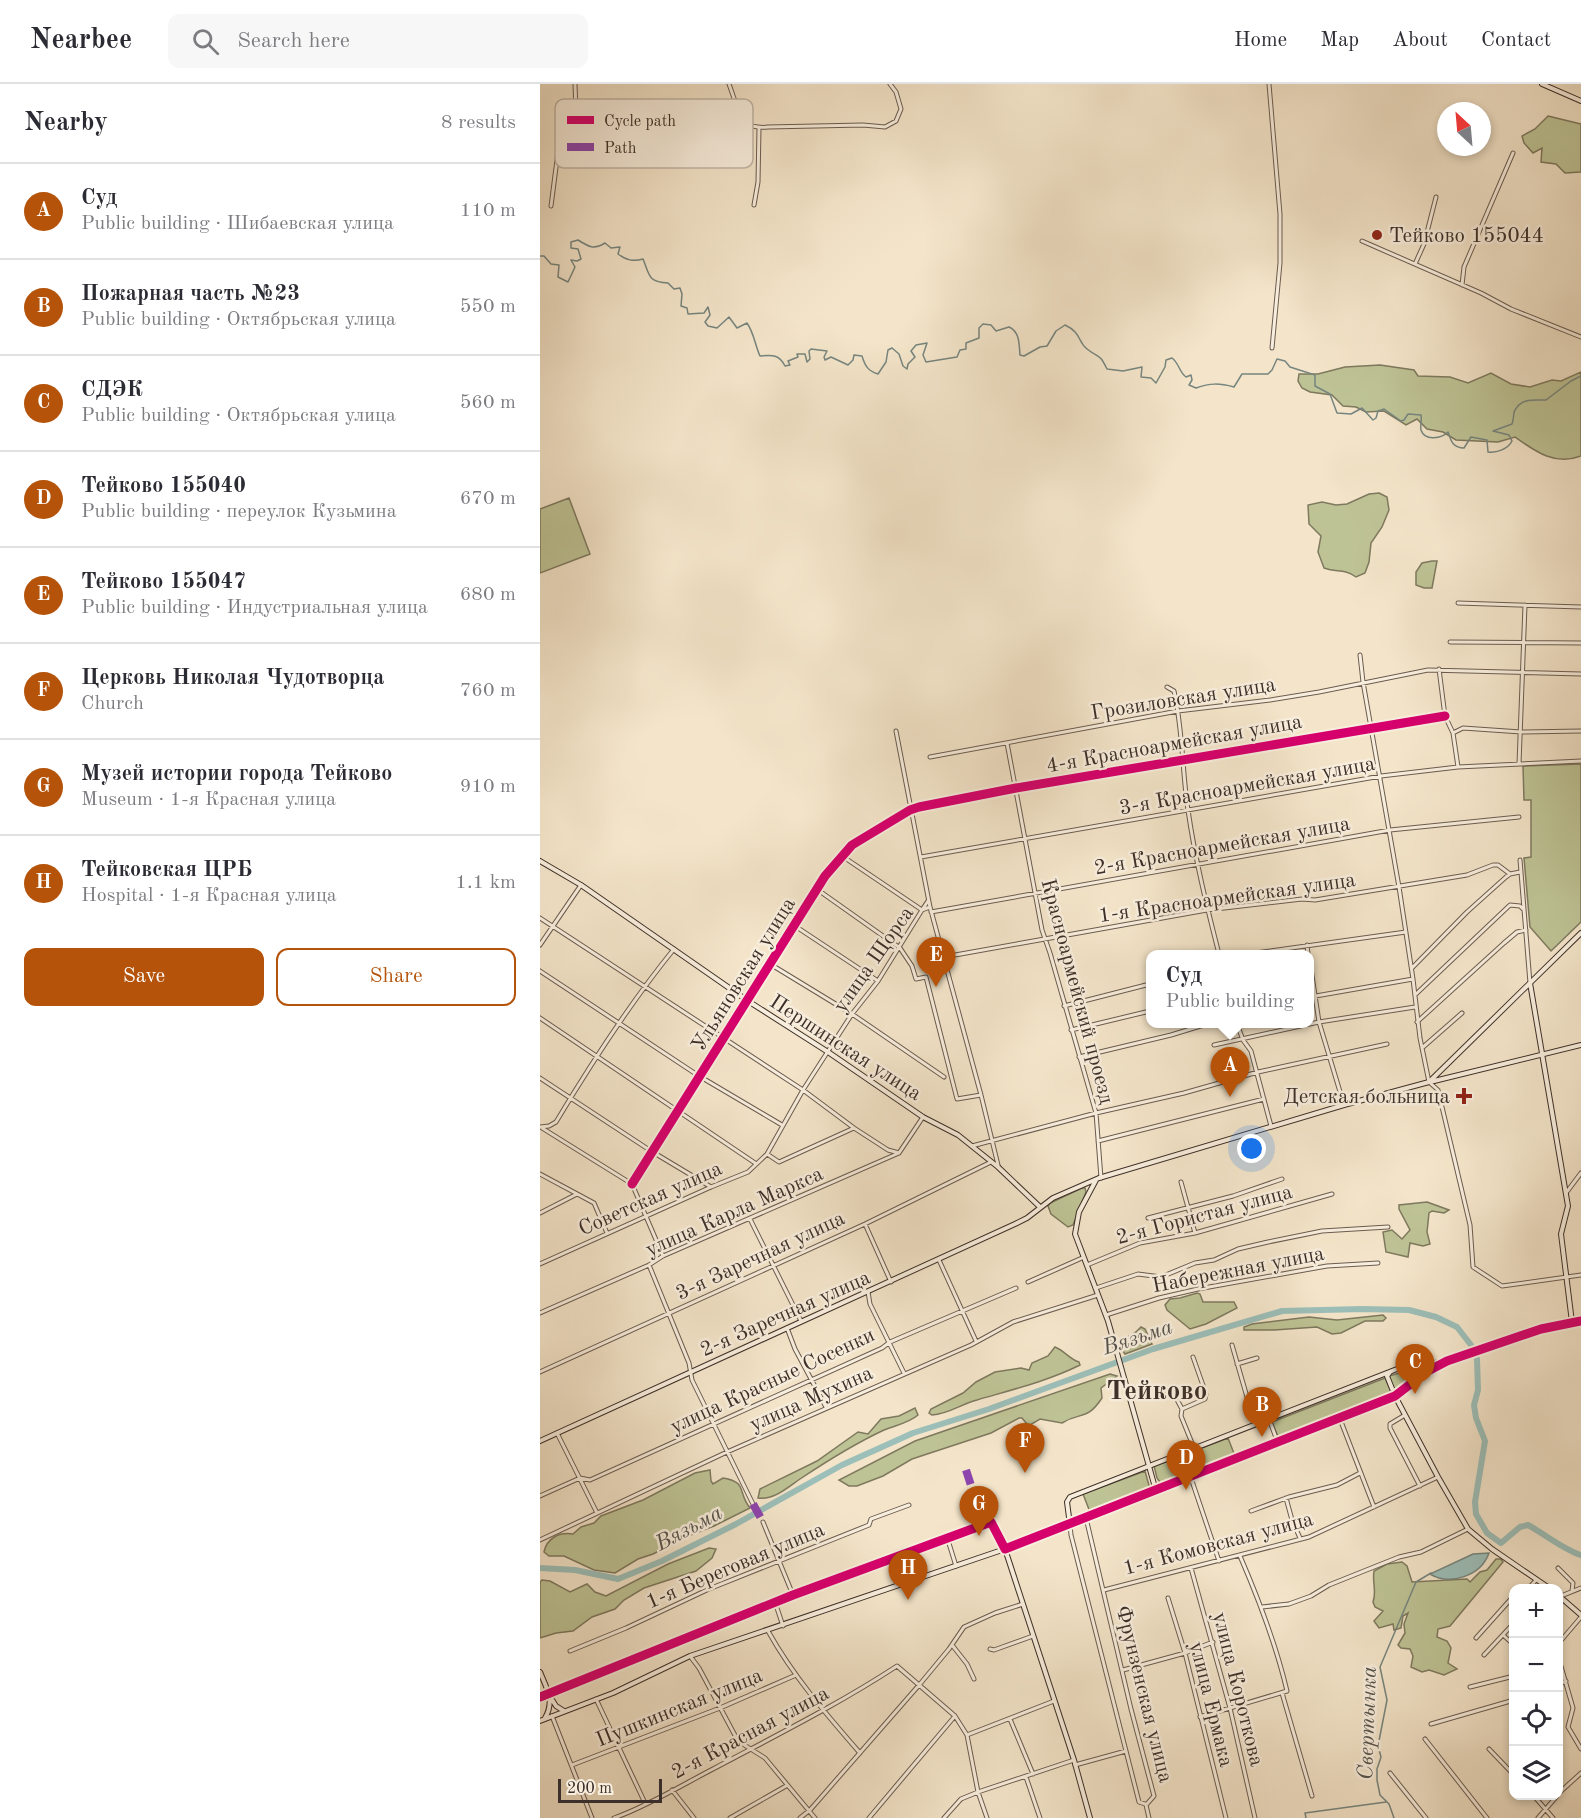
<!DOCTYPE html>
<meta charset="utf-8">
<style>
:root{--surface:#fff;--page:#f7f7f7;--text:#2b2b33;--muted:#7c7c81;--line:#e1e1e2;--accent:#b45309}
body{margin:0;font-family:"Old Standard TT",serif;background:var(--page);color:var(--text)}
.controls{position:absolute;right:18px;bottom:18px;display:grid;overflow:hidden;border-radius:12px;box-shadow:0 3px 9px #0003}
.controls button{width:54px;height:54px;display:grid;place-items:center;padding:0;border:0;border-bottom:2px solid var(--line);background:var(--surface);color:var(--text);font:30px sans-serif}
.compass{position:absolute;left:897px;top:18px;width:54px;height:54px;border-radius:50%;background:var(--surface);box-shadow:0 3px 9px #0003;rotate:334deg}
.scale{position:absolute;left:18px;bottom:15px;width:104px;box-sizing:border-box;padding-left:6px;border:3px solid #3d2f29;border-top:0;font-size:16px;line-height:21px;white-space:nowrap;color:#3d2f29;-webkit-text-stroke:4px #f8eedd;paint-order:stroke}
.you{position:absolute;left:712px;top:1065px;width:21px;height:21px;margin:-15px;border:4px solid #fff;border-radius:50%;background:#1a73e8;box-shadow:0 0 0 9px #1a73e833}
.badge{display:grid;place-items:center;width:39px;height:39px;border-radius:50%;background:var(--accent);color:#fff;font-size:20px;font-weight:700}
.pin{position:absolute;translate:-50% -50px;filter:drop-shadow(0 2px 3px #0008)}
.pin::after{content:'';position:absolute;top:32px;width:21px;height:18px;background:inherit;clip-path:polygon(0 0,100% 0,50% 100%)}
.popup{position:absolute;left:606px;top:866px;width:168px;height:78px;box-sizing:border-box;display:grid;place-content:center;border-radius:12px;background:var(--surface);filter:drop-shadow(0 2px 4px #0005);font-size:20px;white-space:nowrap;color:var(--muted)}
.popup b{font-size:22px;color:var(--text)}
.popup::after{content:'';position:absolute;left:50%;top:100%;margin-left:-12px;border:12px solid transparent;border-top-color:var(--surface)}
.list{margin:0;padding:0;list-style:none}
h2{display:flex;justify-content:space-between;align-items:center;height:78px;margin:0;padding:0 24px;font-size:26px}
h2 small{font-size:20px;font-weight:400;color:var(--muted)}
.list li{display:grid;grid-template-columns:39px 1fr auto;gap:18px;align-items:center;box-sizing:border-box;height:96px;padding:0 24px;border-top:2px solid var(--line)}
.list b{display:block;font-size:22px;white-space:nowrap}
.list p{margin:0;font-size:20px;white-space:nowrap;color:var(--muted)}
.list em{font-size:20px;font-style:normal;color:var(--muted)}
.actions{display:flex;gap:12px;padding:18px 24px}
.actions a{flex:1;padding:14px 0;border:2px solid var(--accent);border-radius:12px;text-align:center;font-size:21px;color:var(--accent)}
.actions .main{background:var(--accent);color:#fff}
.icon{flex:none;width:33px;height:33px;fill:none;stroke:currentColor;stroke-width:2;stroke-linecap:round;stroke-linejoin:round}
.map{position:relative;flex:none;width:1041px;height:1734px;overflow:hidden}
header{display:flex;align-items:center;gap:36px;box-sizing:border-box;height:84px;padding:0 30px;background:var(--surface);border-bottom:2px solid var(--line)}
header strong{font-size:28px}
nav{display:flex;gap:33px;margin-inline-start:auto;font-size:21px}
.search{width:420px;height:54px;background:var(--page);display:flex;align-items:center;gap:15px;box-sizing:border-box;padding:0 21px;border-radius:12px;color:var(--muted);font-size:22px}
main{display:flex}
aside{flex:1;background:var(--surface)}
.map>svg:first-child{display:block}
</style>
<header>
<strong>Nearbee</strong>
<div class="search"><svg class="icon" aria-label="search" viewBox="0 0 24 24"><circle cx="10" cy="10" r="6"/><path d="M15 15l6 6"/></svg>Search here</div>
<nav><a>Home</a><a>Map</a><a>About</a><a>Contact</a></nav>
</header>
<main>
<aside>
<h2>Nearby<small>8 results</small></h2>
<ul class="list">
<li><span class="badge">A</span><div><b>Суд</b><p>Public building · Шибаевская улица</p></div><em>110 m</em></li>
<li><span class="badge">B</span><div><b>Пожарная часть №23</b><p>Public building · Октябрьская улица</p></div><em>550 m</em></li>
<li><span class="badge">C</span><div><b>СДЭК</b><p>Public building · Октябрьская улица</p></div><em>560 m</em></li>
<li><span class="badge">D</span><div><b>Тейково 155040</b><p>Public building · переулок Кузьмина</p></div><em>670 m</em></li>
<li><span class="badge">E</span><div><b>Тейково 155047</b><p>Public building · Индустриальная улица</p></div><em>680 m</em></li>
<li><span class="badge">F</span><div><b>Церковь Николая Чудотворца</b><p>Church</p></div><em>760 m</em></li>
<li><span class="badge">G</span><div><b>Музей истории города Тейково</b><p>Museum · 1-я Красная улица</p></div><em>910 m</em></li>
<li><span class="badge">H</span><div><b>Тейковская ЦРБ</b><p>Hospital · 1-я Красная улица</p></div><em>1.1 km</em></li>
</ul>
<div class="actions"><a class="main">Save</a><a>Share</a></div>
</aside>
<div class="map">
<svg width="1041" height="1734" viewBox="0 0 1041 1734">
<rect width="100%" height="100%" fill="#f4e5ca"/>
<filter id="stains"><feTurbulence type="fractalNoise" baseFrequency=".00333" numOctaves="4"/><feColorMatrix values="0 0 0 0 .2 0 0 0 0 .09 0 0 0 0 .02 0 0 0 .5 -.17"/></filter>
<radialGradient id="worn" r=".72"><stop offset=".6" stop-color="#630" stop-opacity="0"/><stop offset="1" stop-color="#630" stop-opacity=".3"/></radialGradient>
<path fill="#bec395" stroke="#7e795f" stroke-width="1.5" d="M1008,32L1041,40V88L1025,89L1016,80L1001,78L1002,64L993,69L984,59L982,52L995,45Z
M840,281L874,286L878,292L910,293L928,299L951,289L971,300L990,303L1012,296L1021,297L1041,288V372C1015,382 996,368 975,353L958,358L916,356L903,348L887,345L877,335L866,341L844,327L826,328L816,323L803,322L792,311L770,308L762,304L758,297L759,290H778L805,283Z
M839,409L847,413L849,426L842,443L831,459L829,478L825,489L816,493C803,484 797,489 784,484L778,468L781,452L769,440L768,421L782,418L796,421L807,420L829,410Z
M29,414L50,470L0,489V425Z
M892,477H897L892,504H884L876,501V488L882,479Z
M1041,680V838L1011,867L990,843L984,774L991,773V716H984L983,682Z
M542,1104H545L546,1108L533,1141L528,1143L511,1130L508,1122L510,1119Z
M887,1118L909,1126L904,1129L892,1127L889,1129L887,1148L890,1160L883,1162L870,1159L868,1173L846,1168L843,1148L852,1146L862,1155L870,1146L859,1125V1121Z
M657,1209L660,1210L663,1218H694L697,1224L666,1240L650,1245L627,1226L625,1221L630,1215L640,1214Z
M843,1231L846,1234L843,1237H825L801,1249L792,1250L777,1243L734,1246H704V1243L712,1240L769,1233L797,1236Z
M601,1243L605,1245L612,1260L585,1270L581,1264V1257L596,1248Z
M515,1263C525,1267 529,1275 539,1278L540,1281C508,1297 471,1306 437,1316C421,1320 409,1330 392,1331L389,1329L391,1325L423,1309L436,1298L455,1288L481,1284L489,1286L492,1279L508,1272Z
M877,1284L881,1288L874,1296L856,1307H853L849,1292Z
M570,1290L577,1292L561,1304L562,1314C546,1338 541,1327 522,1339L500,1335L490,1341L487,1340L482,1334H479L451,1349L372,1375L343,1392L317,1402H309L299,1396L375,1357Z
M845,1294L852,1310L739,1355L732,1338Z
M375,1324L378,1331C369,1339 356,1341 344,1346C314,1360 287,1377 260,1395C247,1404 234,1416 218,1414L220,1405L277,1377L318,1348L328,1350L341,1335L359,1332Z
M688,1354L695,1372L622,1401L617,1394L614,1382Z
M170,1386L171,1397L173,1400L183,1394C208,1398 197,1408 210,1424L174,1442L148,1452L113,1470L98,1475L75,1489L54,1486L24,1472H9L4,1468C7,1454 19,1448 33,1450L41,1443L54,1439L61,1432L103,1416L155,1389Z
M605,1387L610,1405L550,1428L543,1410Z
M169,1464L176,1465L172,1474L156,1487L104,1504L84,1516L75,1525L52,1533L33,1547L16,1549L0,1554V1498L2,1496L10,1497L30,1508L47,1500L55,1508L66,1512L128,1480Z
M956,1475H961L963,1478L910,1542L898,1545L897,1553L907,1557L911,1564L908,1579L917,1585L904,1591L889,1586L882,1588L871,1583L873,1572L870,1565L861,1564L858,1561L865,1549L864,1540L868,1529L863,1532L861,1544L854,1546L853,1540L839,1544L834,1537L843,1527L835,1523L833,1518C837,1507 832,1499 834,1487L847,1480L862,1478L867,1482L872,1498L927,1495L930,1498L940,1488L947,1486Z"/>
<path fill="#9cbfb9" stroke="#76857f" stroke-width="1.5" d="M949,1469C941,1492 910,1502 890,1490L933,1470Z"/>
<g fill="none" stroke-linecap="round" stroke-linejoin="round">
<path stroke="#76857f" stroke-width="1.5" d="M0,172H4L11,180L19,181L18,193L28,198L35,183L31,176L37,177L41,175L38,165L31,164V158L38,156C49,163 54,166 65,159L71,164L80,163L78,170C86,176 93,178 103,175C110,192 108,198 128,199L134,205L140,204L142,210L141,222L147,224L148,230L164,229L168,223L170,231L165,238L168,242L177,244L189,233L197,244L207,239C214,249 215,261 220,272C232,271 239,270 245,282L250,281L248,277L258,273L257,270H265L267,278L270,275L269,267L271,265L287,267L284,273L285,276L291,273L308,281L313,276L314,271L322,272C325,282 328,287 338,290L346,278L348,266L352,264L359,270L363,282L367,285L368,280L375,273L371,267L376,261L387,259L383,271L386,278L417,273L420,266L426,265V259L439,254V244L443,240L451,241L456,247L469,243C480,248 479,260 480,271L484,272L500,263L507,262L516,247L525,241C542,249 537,257 547,265C560,275 559,269 567,285L583,287L602,283L601,293L611,294L616,299L625,283L626,276L632,274C639,279 639,288 646,293L651,291L652,296L649,301L656,304C670,299 679,299 694,303L702,290H728L732,286L737,275L745,277L750,283L775,291V302L790,310L797,329L811,330L822,324L833,336L836,334L838,327L844,325L861,337L864,336L868,330L881,331C882,336 880,342 881,346C885,358 902,354 908,348C911,356 912,364 924,364L931,353L947,356L948,368C957,369 968,365 972,357L969,351L953,347L972,340C974,336 973,329 975,326C982,314 993,316 1006,316L1031,297L1041,292
M766,1734L765,1729L846,1718
M854,1734L849,1720L840,1711L837,1696V1685L841,1673L838,1662L847,1616L840,1583L876,1498L891,1489"/>
<path stroke="#9cbfb9" stroke-width="6" d="M0,1484L35,1486L78,1495L122,1477L196,1440L302,1381L373,1349L449,1325L613,1265L742,1227L822,1225L869,1226L896,1233L917,1243L931,1261L937,1275L938,1306L934,1321L936,1334L945,1357L935,1418L936,1430L947,1449L961,1459L980,1443L988,1441C1003,1449 1026,1467 1041,1471"/>
<defs>
<path id="street" d="M35,0L36,27C89,36 144,38 197,40C209,40 217,45 228,43L323,41L345,43L356,37L361,25L356,8L350,0
M189,0L203,40
M729,0L740,130V179L732,264
M214,121L218,98L219,44
M11,122L21,45L23,40L36,27
M822,157L941,209L971,225L1041,253
M875,180L884,160L896,113
M922,201L924,183L973,69
M918,519L1041,523
M910,558L1041,559
M820,571L823,598L859,803L873,895L880,954L889,998L898,1006L930,1141L933,1183L962,1202L1041,1191
M899,585L905,632L913,649L918,683
M627,603L634,607C643,646 642,687 648,726C655,775 667,823 679,870
M356,647L390,823L441,1011L458,1081
M913,649L923,644L981,648L1041,647
M467,659L502,846L510,869L556,1029L561,1094
M390,673L638,627L730,616L779,608L888,586L1041,590
M979,680L985,521
M302,772L382,826L388,817
M381,773L841,692L918,683L1041,677
M980,776L990,899
M278,806L360,864L372,882L376,895L386,893L417,1015L441,1011
M391,828L850,746L979,733
M0,834L263,1006L314,1044L348,1066L359,1069
M255,842L338,897
M0,861L41,801
M767,861L768,870
M708,870L866,848
M404,873L667,826L762,815L775,816L927,791L953,781H958L970,790
M770,878L779,938L804,1021
M230,880L312,930L404,993
M872,884L927,828L966,793L970,790L980,788
M0,887L159,992L242,1041
M875,911L970,821L980,822L984,826
M770,913L873,895
M524,922L610,900
M0,934L215,1079
M877,938L964,859L977,848L986,846
M697,940L703,956L711,967L731,1042
M531,946L610,927
M674,961L779,938L875,923
M882,964L922,929
M539,973L631,951L667,940
M0,994L111,1067L171,1103
M0,1043L9,1042L16,1038C52,978 90,919 134,865
M2,1044L92,1100
M558,1057L724,1015
M432,1062L556,1029L644,1009L718,988L847,960
M227,1070L239,1078L314,1044
M0,1090L54,1119L67,1149
M641,1098L655,1149
M92,1100L285,792L312,761L370,726L379,723L476,704L905,632
M92,1100L123,1172
M1026,1109L1041,1089
M0,1129L37,1110
M608,1134L693,1112L742,1095
M210,1135L261,1237
M325,1140L351,1198
M399,1176L436,1257
M0,1180L171,1103L208,1088L227,1070L263,1006L312,930L338,897L382,826L390,823
M109,1181L149,1279L152,1296L213,1420
M547,1181L600,1159L655,1149L792,1110
M488,1198L542,1174
M556,1204L598,1190L621,1193L655,1179L674,1176L698,1165L728,1158L782,1147L848,1143
M328,1208L330,1220L364,1289
M0,1229L109,1181L123,1172L359,1069L383,1033
M566,1231L619,1214L658,1205L787,1182L838,1179
M247,1244L255,1265L286,1323
M692,1261L707,1313L718,1339
M653,1273L666,1310L665,1315L642,1325L641,1332L654,1364
M697,1280L717,1274
M0,1288L325,1140L451,1078
M619,1311L634,1310L642,1325
M865,1331L850,1340V1344L880,1402
M729,1335L738,1359
M800,1335L834,1423
M17,1349L57,1429
M651,1394L679,1477
M0,1412L40,1394L50,1396L342,1264L350,1258L476,1204
M746,1414L752,1436L760,1454
M711,1427L749,1413L797,1401L820,1389
M546,1434L591,1625L614,1712L606,1721L609,1734
M223,1438L253,1511
M530,1441L531,1451L599,1718L605,1720
M407,1453L416,1482
M0,1456L187,1368L431,1261L473,1238L558,1211
M651,1484L690,1624L715,1734
M1018,1484L1033,1499L1032,1507
M989,1504L996,1496
M564,1506L769,1453L898,1393
M1021,1512L1041,1504
M628,1514L645,1569L686,1734
M235,1518L243,1542
M722,1523L749,1520L771,1512L789,1501L859,1473L881,1468L928,1445
M228,1547C253,1592 286,1630 320,1669
M963,1551L974,1561
M936,1554L970,1516H974
M1018,1560L1041,1533
M412,1561L427,1580L434,1595
M450,1565L454,1566L493,1552
M30,1567L86,1544L169,1505L329,1441L331,1435L369,1421
M944,1571L974,1539
M150,1572L159,1584L198,1657L225,1674L275,1734
M1018,1572L1033,1624L1028,1643L1041,1665
M583,1586L645,1569L673,1558
M1018,1601L1026,1597
M930,1603L974,1592
M742,1609L772,1712
M0,1613L253,1511L451,1438L465,1465
M56,1615L105,1719
M12,1632L52,1734
M660,1633L747,1607C736,1560 719,1516 700,1472
M470,1635L493,1690
M891,1640L974,1616
M427,1651L514,1617
M885,1655L947,1734
M949,1665L974,1691
M32,1681L180,1624L256,1591
M535,1681L586,1667
M850,1689L886,1734
M486,1693L500,1734
M132,1706L154,1734
M1018,1710L1041,1689
M994,1712L1013,1734
M74,1734C106,1723 142,1701 173,1685C235,1652 299,1620 357,1582L415,1632L427,1651L438,1708L447,1734
M190,1734L246,1702
M260,1734L270,1726L380,1600L409,1565L424,1543L455,1529L483,1520
M329,1734L415,1632
M404,1734L421,1715L438,1708L534,1676
M998,1734L1017,1712"/>
<path id="secondary" d="M1002,0L1041,17
M0,777L41,801L208,917L288,968L383,1033L418,1051L458,1083L500,1123
M990,899L1028,1122L1021,1150L1032,1238
M890,998L1041,961
M556,1096L539,1128L535,1150L568,1237L616,1407
M850,1288L847,1292L855,1312L898,1393L928,1445L952,1465L1009,1504
M0,1357L475,1140L487,1134L513,1114L559,1094L804,1021L889,998L1041,849
M530,1441L527,1418L530,1413L857,1285L901,1278
M465,1465L534,1676L550,1734
M1018,1511L1041,1531
M0,1588C7,1605 15,1617 5,1634
M11,1614L16,1622L24,1627
M0,1637L73,1609L150,1572L465,1465L800,1335L855,1312L886,1288L907,1277L1001,1245L1041,1237"/>
</defs>
<use href="#street" stroke="#6b5c51" stroke-width="5"/>
<use href="#secondary" stroke="#3d2f29" stroke-width="6"/>
<use href="#street" stroke="#f8eedd" stroke-width="3"/>
<use href="#secondary" stroke="#f8eedd" stroke-width="4"/>
<path stroke="#8e44ad" stroke-width="8" stroke-dasharray="15 8" stroke-linecap="butt" d="M426,1386L439,1426
M213,1420L223,1438"/>
<defs>
<path id="cycleway" d="M92,1100L285,792L312,761L370,726L379,723L476,704L905,632
M0,1613L253,1511L451,1438L465,1465L855,1312L886,1288L907,1277L1001,1245L1041,1237"/>
</defs>
<use href="#cycleway" stroke="#f8eedd" stroke-width="13"/>
<use href="#cycleway" stroke="#d6006c" stroke-width="9"/>
</g>
<g fill="#8f2418" stroke="#f8eedd" stroke-width="2">
<circle cx="837" cy="151" r="6"/>
<path d="M921 1003h6v6h6v6h-6v6h-6v-6h-6v-6h6z"/>
</g>
<g text-anchor="middle" stroke-width="5" stroke-linejoin="round" paint-order="stroke">
<g font-size="21" fill="#3d2f29" stroke="#f8eedd" text-anchor="start">
<text x="849" y="158">Тейково 155044</text>
<text x="910" y="1019" text-anchor="end">Детская больница</text>
</g>
<g font-size="21" fill="#3d2f29" stroke="#f8eedd">
<text transform="translate(643 614) rotate(-9)" y="7">Грозиловская улица</text>
<text transform="translate(634 659) rotate(-10)" y="7">4-я Красноармейская улица</text>
<text transform="translate(707 701) rotate(-10)" y="7">3-я Красноармейская улица</text>
<text transform="translate(682 761) rotate(-10)" y="7">2-я Красноармейская улица</text>
<text transform="translate(687 813) rotate(-8)" y="7">1-я Красноармейская улица</text>
<text transform="translate(333 875) rotate(-55)" y="7">улица Щорса</text>
<text transform="translate(203 890) rotate(-58)" y="7">Ульяновская улица</text>
<text transform="translate(538 907) rotate(75)" y="7">Красноармейский проезд</text>
<text transform="translate(306 963) rotate(33)" y="7">Першинская улица</text>
<text transform="translate(110 1114) rotate(-24)" y="7">Советская улица</text>
<text transform="translate(194 1127) rotate(-24)" y="7">улица Карла Маркса</text>
<text transform="translate(664 1130) rotate(-15)" y="7">2-я Гористая улица</text>
<text transform="translate(220 1171) rotate(-25)" y="7">3-я Заречная улица</text>
<text transform="translate(698 1185) rotate(-11)" y="7">Набережная улица</text>
<text transform="translate(245 1229) rotate(-24)" y="7">2-я Заречная улица</text>
<text transform="translate(232 1296) rotate(-25)" y="7">улица Красные Сосенки</text>
<text transform="translate(271 1314) rotate(-24)" y="7">улица Мухина</text>
<text transform="translate(678 1459) rotate(-15)" y="7">1-я Комовская улица</text>
<text transform="translate(195 1481) rotate(-23)" y="7">1-я Береговая улица</text>
<text transform="translate(699 1605) rotate(76)" y="7">улица Короткова</text>
<text transform="translate(605 1610) rotate(76)" y="7">Фрунзенская улица</text>
<text transform="translate(672 1620) rotate(76)" y="7">улица Ермака</text>
<text transform="translate(139 1623) rotate(-22)" y="7">Пушкинская улица</text>
<text transform="translate(210 1648) rotate(-28)" y="7">2-я Красная улица</text>
</g>
<g font-size="22" font-style="italic" fill="#55534d" stroke="#f8eedd">
<text transform="translate(597 1252) rotate(-18)" y="8">Вязьма</text>
<text transform="translate(148 1443) rotate(-28)" y="8">Вязьма</text>
<text transform="translate(826 1639) rotate(-88)" y="8">Свертынка</text>
</g>
<g font-size="27" font-weight="bold" fill="#3d2f29" stroke="#f8eedd">
<text x="617" y="1315">Тейково</text>
</g>
</g>
<rect x="15" y="15" width="198" height="69" rx="9" fill="#f8eedd" stroke="#c0b5a7" stroke-width="1.5"/>
<rect x="27" y="32" width="27" height="8" fill="#d6006c"/>
<rect x="27" y="59" width="27" height="8" fill="#8e44ad"/>
<g font-size="16" fill="#3d2f29">
<text x="64" y="42">Cycle path</text>
<text x="64" y="69">Path</text>
</g>
<rect width="100%" height="100%" filter="url(#stains)"/>
<rect width="100%" height="100%" fill="url(#worn)"/>
</svg>
<div class="controls">
<button>+</button>
<button>−</button>
<button><svg class="icon" aria-label="locate" viewBox="0 0 24 24"><circle cx="12" cy="12" r="6"/><path d="M12 2v4M12 18v4M2 12h4M18 12h4"/></svg></button>
<button><svg class="icon" aria-label="layers" viewBox="0 0 24 24"><path d="M12 4l9 5-9 5-9-5zM3 14l9 5 9-5"/></svg></button>
</div>
<svg class="compass" viewBox="-18 -18 36 36"><path d="M0-13l5 13h-10z" fill="#e53935"/><path d="M0 13l5-13h-10z" fill="#7c7c81"/></svg>
<div class="scale">200 m</div>
<div class="you"></div>
<div class="pin badge" style="left:690px;top:1013px">A</div>
<div class="popup"><b>Суд</b>Public building</div>
<div class="pin badge" style="left:722px;top:1353px">B</div>
<div class="pin badge" style="left:875px;top:1310px">C</div>
<div class="pin badge" style="left:646px;top:1406px">D</div>
<div class="pin badge" style="left:396px;top:903px">E</div>
<div class="pin badge" style="left:485px;top:1389px">F</div>
<div class="pin badge" style="left:439px;top:1452px">G</div>
<div class="pin badge" style="left:368px;top:1516px">H</div>
</div>
</main>
